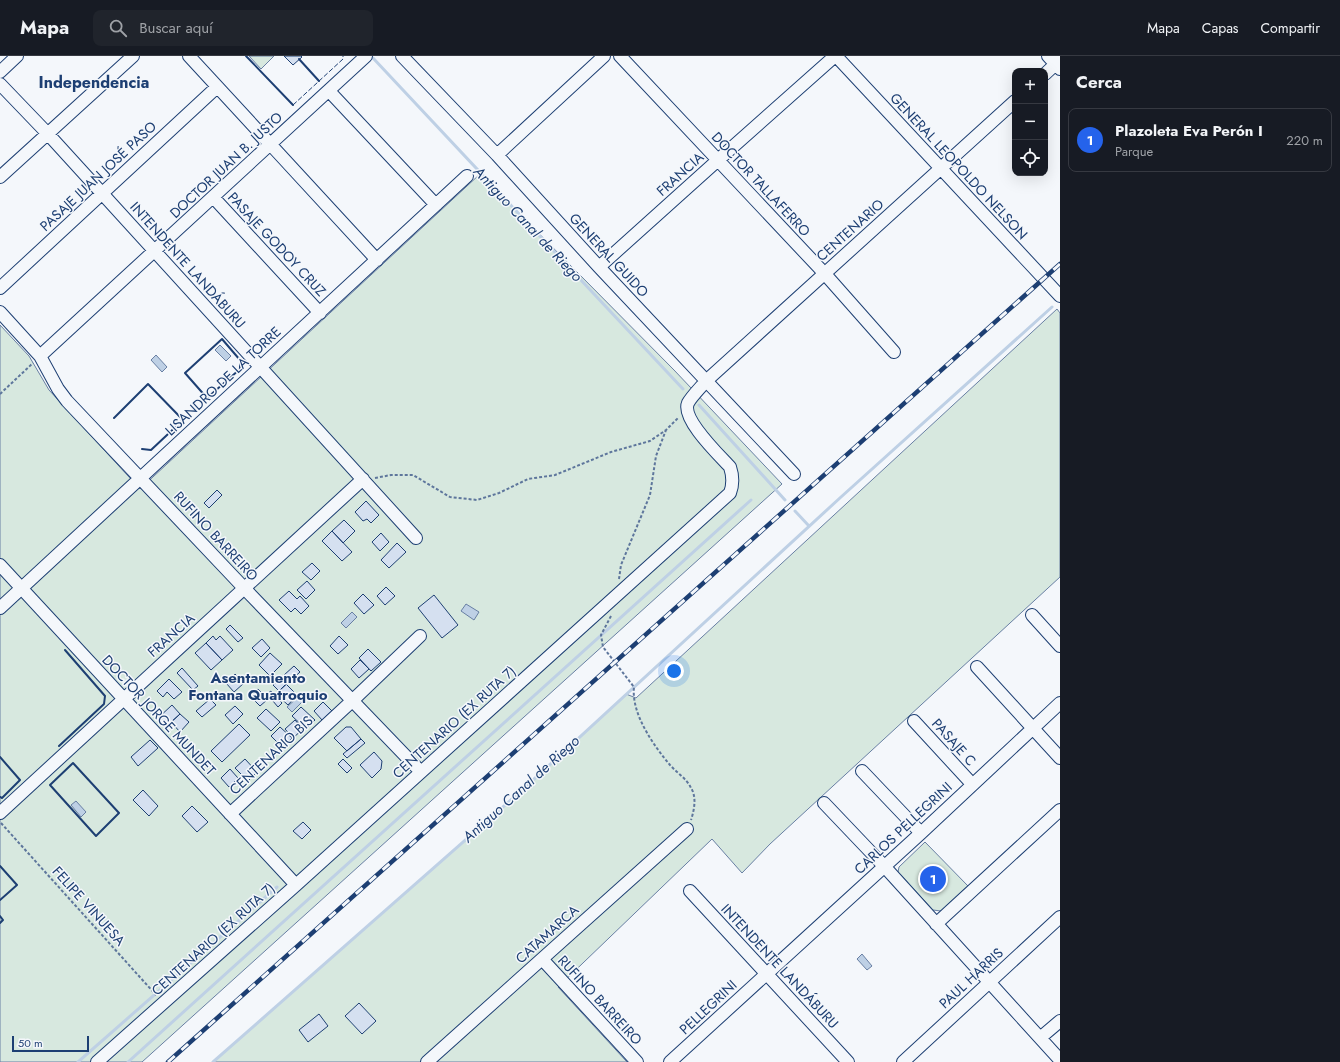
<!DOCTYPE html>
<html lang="es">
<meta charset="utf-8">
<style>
:root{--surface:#171b24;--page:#20242c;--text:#f1f3f6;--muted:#9ea1a6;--line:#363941;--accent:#2563eb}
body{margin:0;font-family:Jost,sans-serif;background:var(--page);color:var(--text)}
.controls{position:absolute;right:12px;top:12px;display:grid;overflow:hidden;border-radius:8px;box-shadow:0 4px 16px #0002}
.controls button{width:36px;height:36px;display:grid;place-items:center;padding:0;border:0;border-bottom:1px solid var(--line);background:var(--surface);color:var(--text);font:20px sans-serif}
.scale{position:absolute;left:12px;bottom:10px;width:77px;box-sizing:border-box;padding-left:4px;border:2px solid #1d3f73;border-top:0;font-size:11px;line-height:14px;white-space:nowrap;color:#1d3f73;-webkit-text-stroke:3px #f4f7fb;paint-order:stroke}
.you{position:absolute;left:674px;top:615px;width:14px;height:14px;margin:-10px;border:3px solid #fff;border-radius:50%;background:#1a73e8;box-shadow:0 0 0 6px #1a73e833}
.badge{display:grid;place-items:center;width:26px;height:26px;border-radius:50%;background:var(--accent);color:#fff;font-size:13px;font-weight:700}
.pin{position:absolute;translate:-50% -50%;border:2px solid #fff;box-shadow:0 1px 4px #0006}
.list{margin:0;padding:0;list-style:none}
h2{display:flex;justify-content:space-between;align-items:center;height:52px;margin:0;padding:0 16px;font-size:17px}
h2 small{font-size:13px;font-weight:400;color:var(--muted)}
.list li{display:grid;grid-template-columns:26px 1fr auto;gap:12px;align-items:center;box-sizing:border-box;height:64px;margin:0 8px 8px;padding:0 8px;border:1px solid var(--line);border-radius:8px}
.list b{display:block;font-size:15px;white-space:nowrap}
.list p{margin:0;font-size:13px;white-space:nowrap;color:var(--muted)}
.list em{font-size:13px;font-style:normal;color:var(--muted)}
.icon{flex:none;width:22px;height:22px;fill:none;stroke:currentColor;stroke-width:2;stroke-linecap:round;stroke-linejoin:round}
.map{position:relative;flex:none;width:1060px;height:1006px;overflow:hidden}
header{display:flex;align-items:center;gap:24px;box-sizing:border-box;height:56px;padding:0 20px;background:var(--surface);border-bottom:1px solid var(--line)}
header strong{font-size:19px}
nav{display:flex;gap:22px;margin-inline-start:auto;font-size:14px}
.search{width:280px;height:36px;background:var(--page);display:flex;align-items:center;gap:10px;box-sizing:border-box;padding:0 14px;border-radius:8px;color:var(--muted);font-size:15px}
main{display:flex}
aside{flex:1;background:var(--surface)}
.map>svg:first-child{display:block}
</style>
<header>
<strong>Mapa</strong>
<div class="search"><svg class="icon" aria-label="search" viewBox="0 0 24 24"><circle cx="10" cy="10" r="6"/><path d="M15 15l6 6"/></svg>Buscar aquí</div>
<nav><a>Mapa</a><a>Capas</a><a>Compartir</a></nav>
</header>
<main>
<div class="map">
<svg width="1060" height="1006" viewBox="0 0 1060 1006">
<rect width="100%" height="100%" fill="#f4f7fb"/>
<path fill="#d7e8df" stroke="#687fa3" d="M249,0H274L261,13Z
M480,118L674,314L782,428L142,1006H0V269L29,300L49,334L140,433Z
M1057,253L1060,257V521L770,788L742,817L712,783L558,931L627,1006H213L520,736L626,638L636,642Z
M925,786L968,830L941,855L933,854L898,816L899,811Z"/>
<path fill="#bed0e5" stroke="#687fa3" d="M220,289L231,300L226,305L215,294Z
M156,299L167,311L162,316L151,304Z
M466,548L479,556L474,564L461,555Z
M352,556L357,561L346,572L341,567Z
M299,640L303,645L292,656L287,651Z
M76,745L86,756L81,761L71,749Z
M862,898L872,910L867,914L857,903Z"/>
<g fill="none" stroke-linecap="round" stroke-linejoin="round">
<path stroke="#bed0e5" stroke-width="3" d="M373,2L683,333
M699,349L785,444
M795,455L809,470
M78,1006L277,831
M128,1006L751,444
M213,1006L520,736L841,441L1052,251"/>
</g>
<path fill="#d5e0f0" stroke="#1d3f73" d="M284,0H301L302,1L293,9Z
M217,434L222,439L209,452L204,447Z
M366,445L379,459L371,467L367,463L363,465L355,456Z
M344,464L355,475L343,487L332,475Z
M332,475L352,496L342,505L322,485Z
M381,477L389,486L380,495L372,486Z
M397,487L406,496L389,512L381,504Z
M312,507L320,515L311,524L302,516Z
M307,525L315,534L306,543L297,534Z
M386,531L395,540L385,549L377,540Z
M289,535L297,543L300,540L309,550L301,558L295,552L291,556L279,544Z
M363,538L374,549L364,558L354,547Z
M434,539L458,569L442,582L418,552Z
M230,569L243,582L238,586L226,573Z
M213,580L216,584L220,580L233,594L222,604L206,587Z
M339,580L348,589L338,598L330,590Z
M262,583L270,592L261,601L252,592Z
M206,587L222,604L211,614L195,597Z
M368,593L381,606L371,615L359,602Z
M270,597L282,608L270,620L259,609Z
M360,604L369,613L359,622L351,613Z
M294,610L300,616L279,635L273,629Z
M182,612L198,630L193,634L177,617Z
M235,618L244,627L234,636L226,627Z
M169,623L182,636L174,643L167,636L163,641L157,635Z
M286,628L297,639L288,649L276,638Z
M258,633L268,643L260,650L250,640Z
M271,635L282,647L278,651L267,638Z
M210,643L216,649L202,661L196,655Z
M323,646L332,655L322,664L314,655Z
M172,649L180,658L166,671L157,663Z
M235,650L243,658L233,668L225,659Z
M301,651L315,664L306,673L292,660Z
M266,653L280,666L271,675L257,662Z
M180,658L189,666L180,676L171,666Z
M295,664L303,673L293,682L285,673Z
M239,668L250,679L222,706L211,695Z
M280,671L292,682L283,692L271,680Z
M346,671H351L361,683L347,695L334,682Z
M361,683L365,687L347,702L343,698Z
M150,684L158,692L138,710L131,701Z
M374,696L382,705L381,713L372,722L360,709Z
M245,703L257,716L248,725L235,712Z
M343,703L352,712L347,717L338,708Z
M230,713L238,722L229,731L221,722Z
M143,734L158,750L149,760L133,744Z
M192,750L208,766L197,776L182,760Z
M303,766L311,774L302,783L293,775Z
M359,947L376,965L362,978L345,960Z
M319,958L328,970L308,986L299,974Z"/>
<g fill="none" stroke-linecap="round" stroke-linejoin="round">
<defs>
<path id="minor" d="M189,0L377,204
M402,0L497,99L599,211L794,418
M620,0L825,218L894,296
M836,0L1060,240
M1048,0L1060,13
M0,16L17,0
M1045,18L1060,4
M0,28L48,78L416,482
M329,35L436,149
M497,99L604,0
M0,121L133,0
M213,141L320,257
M599,211L718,104L835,0
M0,232L217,31
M0,256L40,300L58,333L67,345L245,533L421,716
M40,300L366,0
M0,509L296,829
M0,552L467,120
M1032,559L1060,590
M977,611L1060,702
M914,665L972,728
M862,715L921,777
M824,747L884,810L1060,1004
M0,757L363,423
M230,758L352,645L420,580
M690,835L848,1006
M936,868L1060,754
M542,903L637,1006
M1040,982L1060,965
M97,1006L296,829L730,437C733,429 733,420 730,411C720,400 681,363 688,347C691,341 701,331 706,325L1015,45
M427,1006L687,773
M670,1006L921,777L1060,647
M903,1006L1060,861"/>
</defs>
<use href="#minor" stroke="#1d3f73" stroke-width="14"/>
<path stroke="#5e769c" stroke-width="2" stroke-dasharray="3 2" stroke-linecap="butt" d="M0,338L33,307
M375,422L391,419H413L450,441L477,444L499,437L528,423L555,419L611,396L650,385L666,374L678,362
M619,523L621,509L650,439L656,400L666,374
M611,560L601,579L603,591L634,631C631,658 654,690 670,709C677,717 687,723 691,732C697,741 694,755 691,764
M1,767L156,939"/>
<use href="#minor" stroke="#f4f7fb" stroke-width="12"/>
<defs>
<path id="rail" d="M168,1006L1060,208"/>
</defs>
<use href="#rail" stroke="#1d3f73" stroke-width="4.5"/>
<use href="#rail" stroke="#f4f7fb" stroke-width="3" stroke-dasharray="9" stroke-linecap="butt"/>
<path stroke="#1d3f73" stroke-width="1" stroke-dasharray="5 2" stroke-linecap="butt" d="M293,49L343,3V0"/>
<path stroke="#1d3f73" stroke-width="2" d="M246,0L293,49
M299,3L319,25
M222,283L240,304V313L207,342L185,317Z
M114,362L148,328L183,364L151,394L142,393
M59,690L104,648L105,640L65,594
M0,701L20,724L2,742L0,741
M73,707L119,757L96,780L50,729Z
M0,810L17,829L0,844
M0,860L3,864L0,867"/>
</g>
<g text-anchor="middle" stroke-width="3" stroke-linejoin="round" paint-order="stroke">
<g font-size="14" fill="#1d3f73" stroke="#f4f7fb">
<text transform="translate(226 109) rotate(-43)" y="5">DOCTOR JUAN B. JUSTO</text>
<text transform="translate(959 110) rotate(47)" y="5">GENERAL LEOPOLDO NELSON</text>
<text transform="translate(680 118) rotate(-42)" y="5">FRANCIA</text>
<text transform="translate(98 120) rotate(-43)" y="5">PASAJE JUAN JOSÉ PASO</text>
<text transform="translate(761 128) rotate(47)" y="5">DOCTOR TALLAFERRO</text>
<text transform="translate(850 174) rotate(-42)" y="5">CENTENARIO</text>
<text transform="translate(277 188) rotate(47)" y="5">PASAJE GODOY CRUZ</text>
<text transform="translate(609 199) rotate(47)" y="5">GENERAL GUIDO</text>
<text transform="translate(188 209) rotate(48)" y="5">INTENDENTE LANDÁBURU</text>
<text transform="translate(223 325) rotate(-43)" y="5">LISANDRO DE LA TORRE</text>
<text transform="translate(216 480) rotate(47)" y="5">RUFINO BARREIRO</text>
<text transform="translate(171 579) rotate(-42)" y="5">FRANCIA</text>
<text transform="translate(159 659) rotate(47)" y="5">DOCTOR JORGE MUNDET</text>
<text transform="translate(454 666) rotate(-42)" y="5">CENTENARIO (EX RUTA 7)</text>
<text transform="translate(954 686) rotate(48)" y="5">PASAJE C</text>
<text transform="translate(271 699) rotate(-43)" y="5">CENTENARIO BIS</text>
<text transform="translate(903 772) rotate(-43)" y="5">CARLOS PELLEGRINI</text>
<text transform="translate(89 850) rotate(48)" y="5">FELIPE VINUESA</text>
<text transform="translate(547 878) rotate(-42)" y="5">CATAMARCA</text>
<text transform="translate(213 883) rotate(-42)" y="5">CENTENARIO (EX RUTA 7)</text>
<text transform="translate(780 910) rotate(47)" y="5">INTENDENTE LANDÁBURU</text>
<text transform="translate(971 922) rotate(-43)" y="5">PAUL HARRIS</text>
<text transform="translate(600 944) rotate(47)" y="5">RUFINO BARREIRO</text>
<text transform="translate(708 951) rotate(-43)" y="5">PELLEGRINI</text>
</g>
<g font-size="15" font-style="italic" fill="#1d3f73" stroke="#f4f7fb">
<text transform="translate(528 168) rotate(47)" y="5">Antiguo Canal de Riego</text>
<text transform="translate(521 733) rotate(-42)" y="5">Antiguo Canal de Riego</text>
</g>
<g font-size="15" font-weight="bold" fill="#1d3f73" stroke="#f4f7fb">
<text x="258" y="627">Asentamiento<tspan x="258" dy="17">Fontana Quatroquio</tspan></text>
</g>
<g font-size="16" font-weight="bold" fill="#1d3f73" stroke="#f4f7fb">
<text x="94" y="32">Independencia</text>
</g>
</g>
</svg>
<div class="controls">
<button>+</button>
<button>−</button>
<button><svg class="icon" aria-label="locate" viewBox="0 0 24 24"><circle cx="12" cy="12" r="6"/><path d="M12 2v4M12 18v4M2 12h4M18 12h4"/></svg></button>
</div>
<div class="scale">50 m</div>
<div class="you"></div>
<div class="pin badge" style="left:933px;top:823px">1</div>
</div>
<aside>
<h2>Cerca<small></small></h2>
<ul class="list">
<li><span class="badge">1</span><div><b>Plazoleta Eva Perón I</b><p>Parque</p></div><em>220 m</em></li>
</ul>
</aside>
</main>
